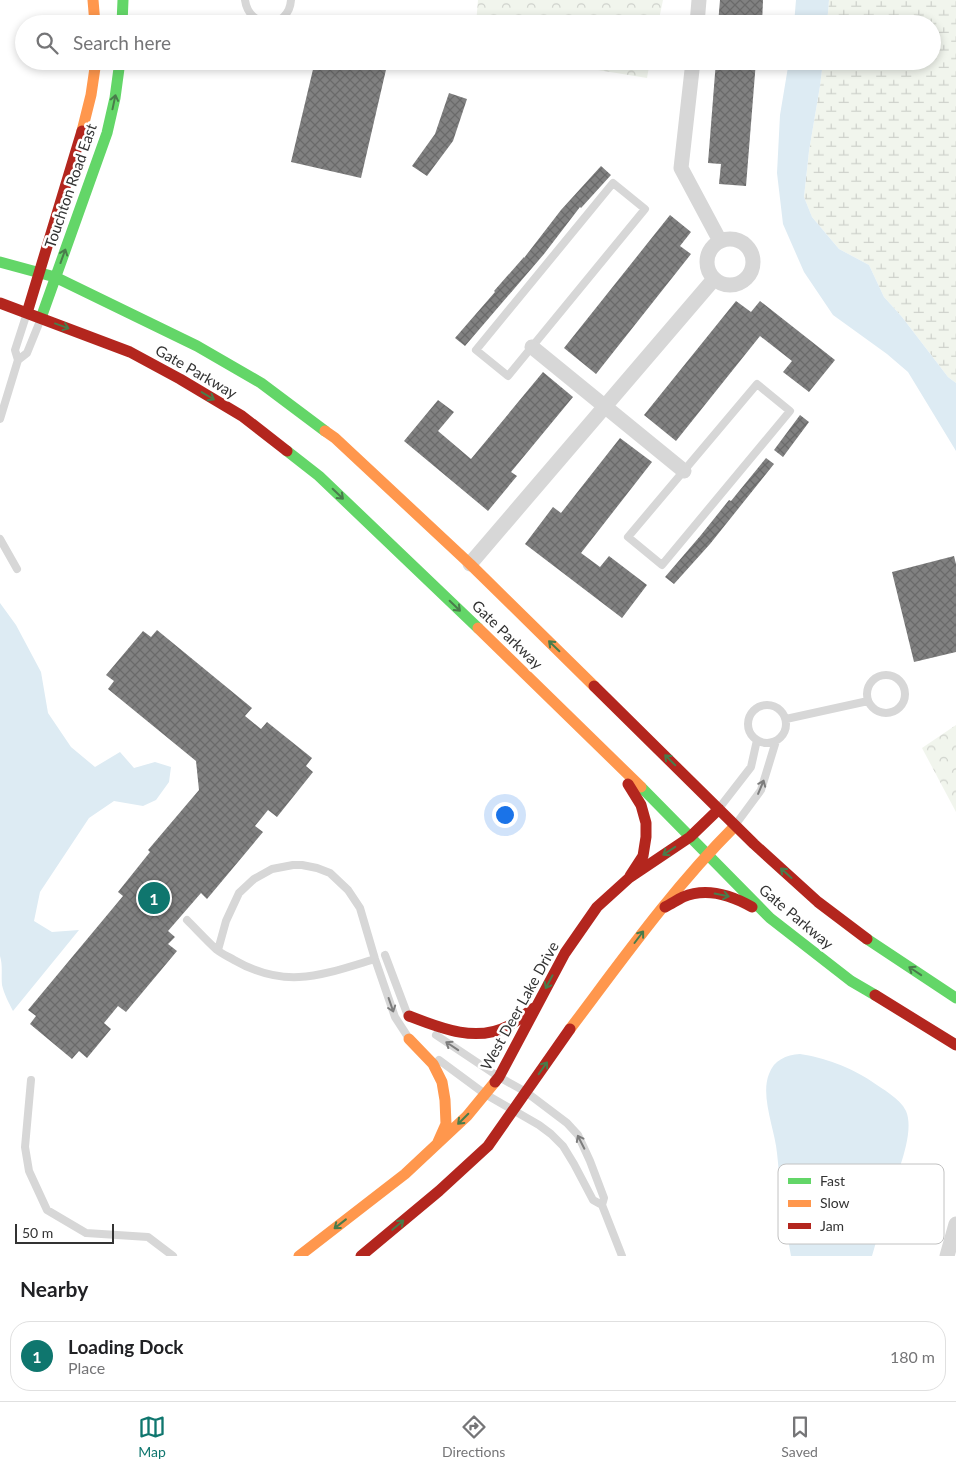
<!DOCTYPE html>
<style>
:root{--surface:#fff;--page:#f2f2f2;--text:#202124;--muted:#757577;--line:#e0e0e0;--accent:#0f766e}
body{margin:0;font-family:Lato,sans-serif;background:var(--page);color:var(--text)}
.scale{position:absolute;left:15px;bottom:12px;width:99px;box-sizing:border-box;padding-left:5px;border:2px solid #333;border-top:0;font-size:14px;line-height:18px;white-space:nowrap;color:#333;-webkit-text-stroke:4px #fff;paint-order:stroke}
.you{position:absolute;left:504px;top:814px;width:18px;height:18px;margin:-12px;border:4px solid #fff;border-radius:50%;background:#1a73e8;box-shadow:0 0 0 8px #1a73e833}
.badge{display:grid;place-items:center;width:32px;height:32px;border-radius:50%;background:var(--accent);color:#fff;font-size:16px;font-weight:700}
.pin{position:absolute;translate:-50% -50%;border:2px solid #fff;box-shadow:0 1px 5px #0006}
.list{margin:0;padding:0;list-style:none}
h2{display:flex;justify-content:space-between;align-items:center;height:65px;margin:0;padding:0 20px;font-size:21px}
h2 small{font-size:16px;font-weight:400;color:var(--muted)}
.list li{display:grid;grid-template-columns:32px 1fr auto;gap:15px;align-items:center;box-sizing:border-box;height:70px;margin:0 10px 10px;padding:0 10px;border:1px solid var(--line);border-radius:20px}
.list b{display:block;font-size:19px;white-space:nowrap}
.list p{margin:0;font-size:16px;white-space:nowrap;color:var(--muted)}
.list em{font-size:16px;font-style:normal;color:var(--muted)}
.icon{flex:none;width:28px;height:28px;fill:none;stroke:currentColor;stroke-width:2;stroke-linecap:round;stroke-linejoin:round}
.map{position:relative;flex:none;width:956px;height:1256px;overflow:hidden}
.search{position:absolute;background:var(--surface);box-shadow:0 2px 8px #0003;left:15px;right:15px;top:15px;height:55px;display:flex;align-items:center;gap:12px;box-sizing:border-box;padding:0 18px;border-radius:28px;color:var(--muted);font-size:19px}
.sheet{height:145px;background:var(--surface)}
nav{display:flex;justify-content:space-around;align-items:center;box-sizing:border-box;height:70px;border-top:1px solid var(--line);background:var(--surface);font-size:14px;color:var(--muted)}
nav a{display:grid;justify-items:center;gap:2px}
nav .on{color:var(--accent)}
.map>svg:first-child{display:block}
</style>
<div class="map">
<svg width="956" height="1256" viewBox="0 0 956 1256">
<defs>
<pattern id="forest-crowns" width="20" height="18" patternUnits="userSpaceOnUse" patternTransform="scale(1.25)"><rect width="20" height="18" fill="#f1f5ed"/><path d="M2 6a3 3 0 1 1 6 0M12 15a3 3 0 1 1 6 0" fill="none" stroke="#cfd2cc"/></pattern>
<pattern id="wetland-marsh" width="20" height="14" patternUnits="userSpaceOnUse" patternTransform="scale(1.25)"><rect width="20" height="14" fill="#f1f5ed"/><path d="M1 5h8M5 5V1M11 12h8M15 12V8" fill="none" stroke="#cfd2cc"/></pattern>
<pattern id="building-cross-hatch" width="8" height="8" patternUnits="userSpaceOnUse" patternTransform="scale(1.25)"><rect width="8" height="8" fill="#818181"/><path d="M0 0l8 8M0 8l8-8" fill="none" stroke="#6a6a6a"/></pattern>
</defs>
<rect width="100%" height="100%" fill="#fff"/>
<path fill="url(#forest-crowns)" d="M478,0H663L658,24H476Z
M543,61H650L647,78Z
M956,725V812L922,748Z"/>
<path fill="url(#wetland-marsh)" d="M829,0H956V383L948,377L902,317L884,297L869,265L839,249L812,217L804,197L809,151L820,86L823,61H932V24H827Z"/>
<path fill="#ddebf3" d="M796,0H829L827,24H794Z
M789,61H823L820,86L809,151L804,197L812,217L839,249L869,265L884,297L902,317L948,377L956,383V451L908,372L887,354L833,315L804,272L783,224L777,173L780,115Z
M0,603L16,625L41,672L48,713L71,747L95,767L120,752L134,768L155,762L171,767L169,782L156,800L143,806L114,801L89,818L40,892L34,921L52,932L79,930L13,1011C9,1003 4,994 2,985C1,975 3,966 0,956Z
M800,1054C823,1057 852,1068 871,1081C882,1089 900,1098 906,1111C916,1134 894,1181 887,1204C882,1221 877,1239 872,1256H791C788,1237 783,1218 781,1199C779,1184 779,1168 777,1153C775,1130 760,1096 769,1074C774,1060 786,1055 800,1054Z"/>
<path fill="url(#building-cross-hatch)" d="M720,0H763L762,24H718Z
M315,61H388L361,178L291,162Z
M716,61H756L746,186L719,184L721,164L708,163Z
M449,93L467,99L453,141L427,176L412,166L435,134Z
M601,166L611,175L581,208L580,207L544,254L465,346L455,338L495,292L494,291L524,257V258L561,210Z
M670,215L691,232L680,246L691,254L596,374L564,348Z
M736,301L751,312L760,301L835,360L809,392L783,372L792,361L760,336L676,441L644,415Z
M543,372L573,397L511,472L517,476L488,511L404,441L438,400L454,412L438,431L471,459Z
M800,415L809,422L783,457L774,450Z
M620,438L652,462L581,553L600,567L609,556L647,585L622,618L525,544L553,507L561,513Z
M766,458L774,464L710,544L674,584L665,577L701,535L729,500L731,501Z
M954,556L956,564V652L914,662L892,572Z
M157,630L252,708L245,716L261,729L267,722L312,758L306,766L313,772L277,817L268,810L255,826L263,832L207,899L201,893L168,931L175,937L168,944L177,951L126,1012L118,1006L104,1023L111,1029L87,1058L79,1051L72,1059L30,1024L36,1016L28,1010L123,896L118,892L150,852L148,850L199,790L196,761L108,689L114,681L106,675L143,631L151,637Z"/>
<g fill="none" stroke-linecap="round" stroke-linejoin="round">
<path stroke="#d7d7d7" stroke-width="8" d="M245,0C249,30 289,30 291,0
M613,183L645,209L508,376L476,350Z
M18,360L27,353L40,321
M757,384L790,411L662,565L628,537Z
M0,419L18,360L15,350L26,316
M0,539L17,569
M867 694a19 19 0 1 1 38 0a19 19 0 1 1-38 0Z
M748 724a19 19 0 1 1 38 0a19 19 0 1 1-38 0Z
M786,719L868,701
M720,807L751,767L757,740
M736,824L761,790L776,741
M187,920C197,930 207,941 217,950C222,954 229,957 234,960C286,990 322,975 375,959
M218,950L226,921L239,893L254,879L272,869L293,865H302L317,868L330,873L348,890L360,908L375,959L395,1017L408,1037
M385,955L408,1016
M436,1035L499,1077L526,1092L567,1123L578,1135L590,1161L604,1198L602,1205L593,1200L574,1164L563,1146L551,1134L539,1125L485,1094L439,1060
M31,1080L25,1147L29,1171L47,1210L86,1233L148,1237L173,1256
M602,1205L622,1256"/>
<path stroke="#d7d7d7" stroke-width="15" d="M697,24L699,0
M693,61L681,168L720,241
M707 262a23 23 0 1 1 46 0a23 23 0 1 1-46 0Z
M532,347L684,471
M470,564L714,279
M947,1256L956,1224"/>
<path stroke="#63d668" stroke-width="11" d="M122,24L123,0
M0,262L55,277L197,346L261,383L325,431
M41,318L107,133L115,98L120,61
M287,451L319,476L478,628
M641,787L770,918L851,981L875,995
M867,939L956,998"/>
<path stroke="#ff974d" stroke-width="11" d="M93,0L95,24
M82,131L91,95L96,61
M325,431L335,438L470,564L594,686
M478,628L641,787
M570,1029C622,960 673,888 735,826
M409,1039L433,1064L442,1082L445,1100L446,1124L438,1142
M299,1256L405,1174L467,1116L495,1082"/>
<path stroke="#b3261e" stroke-width="11" d="M0,303L130,352L180,379L242,416L287,451
M27,313L82,131
M594,686L754,844L818,902L867,939
M628,784L641,805L646,823V837L643,856L630,876
M665,907C671,904 677,900 683,897C706,887 731,895 752,907
M875,995L956,1045
M409,1016C440,1028 476,1043 508,1026C517,1021 526,1014 534,1008
M495,1082L499,1077L565,953L597,907L629,878L690,837L719,809
M361,1256L439,1191L488,1146L570,1029"/>
</g>
<defs><path id="oneway-shaft" d="M-6 0H5M1.5-3L5.5 0L1.5 3" fill="none" stroke-width="1.6" stroke-linecap="round" stroke-linejoin="round" transform="scale(1.25)"/></defs>
<g stroke="#497c4b">
<use href="#oneway-shaft" transform="translate(114 102) rotate(-78)"/>
<use href="#oneway-shaft" transform="translate(63 256) rotate(-70)"/>
<use href="#oneway-shaft" transform="translate(62 326) rotate(20)"/>
<use href="#oneway-shaft" transform="translate(208 396) rotate(31)"/>
<use href="#oneway-shaft" transform="translate(338 494) rotate(44)"/>
<use href="#oneway-shaft" transform="translate(455 606) rotate(44)"/>
<use href="#oneway-shaft" transform="translate(554 646) rotate(-136)"/>
<use href="#oneway-shaft" transform="translate(670 760) rotate(-135)"/>
<use href="#oneway-shaft" transform="translate(669 851) rotate(147)"/>
<use href="#oneway-shaft" transform="translate(786 873) rotate(-138)"/>
<use href="#oneway-shaft" transform="translate(722 895) rotate(11)"/>
<use href="#oneway-shaft" transform="translate(639 937) rotate(-53)"/>
<use href="#oneway-shaft" transform="translate(915 971) rotate(-146)"/>
<use href="#oneway-shaft" transform="translate(549 982) rotate(118)"/>
<use href="#oneway-shaft" transform="translate(543 1068) rotate(-55)"/>
<use href="#oneway-shaft" transform="translate(463 1119) rotate(135)"/>
<use href="#oneway-shaft" transform="translate(340 1224) rotate(142)"/>
<use href="#oneway-shaft" transform="translate(398 1225) rotate(-40)"/>
</g>
<g stroke="#7d7d7d">
<use href="#oneway-shaft" transform="translate(761 787) rotate(-67)"/>
<use href="#oneway-shaft" transform="translate(391 1005) rotate(71)"/>
<use href="#oneway-shaft" transform="translate(452 1046) rotate(-146)"/>
<use href="#oneway-shaft" transform="translate(581 1142) rotate(-117)"/>
</g>
<g text-anchor="middle" stroke-width="5" stroke-linejoin="round" paint-order="stroke">
<g font-size="15" fill="#333" stroke="#fff">
<text transform="translate(71 186) rotate(-71)" y="5">Touchton Road East</text>
<text transform="translate(196 372) rotate(30)" y="5">Gate Parkway</text>
<text transform="translate(507 635) rotate(44)" y="5">Gate Parkway</text>
<text transform="translate(796 917) rotate(40)" y="5">Gate Parkway</text>
<text transform="translate(520 1006) rotate(-61)" y="5">West Deer Lake Drive</text>
</g>
</g>
<rect x="778" y="1164" width="166" height="80" rx="8" fill="#fff" stroke="#c2c2c2" stroke-width="1"/>
<rect x="788" y="1178" width="23" height="6" fill="#63d668"/>
<rect x="788" y="1200" width="23" height="7" fill="#ff974d"/>
<rect x="788" y="1223" width="23" height="6" fill="#b3261e"/>
<g font-size="14" fill="#333">
<text x="820" y="1186">Fast</text>
<text x="820" y="1208">Slow</text>
<text x="820" y="1231">Jam</text>
</g>
</svg>
<div class="scale">50 m</div>
<div class="you"></div>
<div class="pin badge" style="left:154px;top:898px">1</div>
<div class="search"><svg class="icon" aria-label="search" viewBox="0 0 24 24"><circle cx="10" cy="10" r="6"/><path d="M15 15l6 6"/></svg>Search here</div>
</div>
<section class="sheet">
<h2>Nearby<small></small></h2>
<ul class="list">
<li><span class="badge">1</span><div><b>Loading Dock</b><p>Place</p></div><em>180 m</em></li>
</ul>
</section>
<nav>
<a class="on"><svg class="icon" aria-label="map" viewBox="0 0 24 24"><path d="M3 6l6-2 6 2 6-2v14l-6 2-6-2-6 2zM9 4v14M15 6v14"/></svg>Map</a>
<a><svg class="icon" aria-label="directions" viewBox="0 0 24 24"><path d="M12 3l9 9-9 9-9-9zM9 14v-3h6M13 9l2 2-2 2"/></svg>Directions</a>
<a><svg class="icon" aria-label="saved" viewBox="0 0 24 24"><path d="M7 4h10v16l-5-4-5 4z"/></svg>Saved</a>
</nav>
